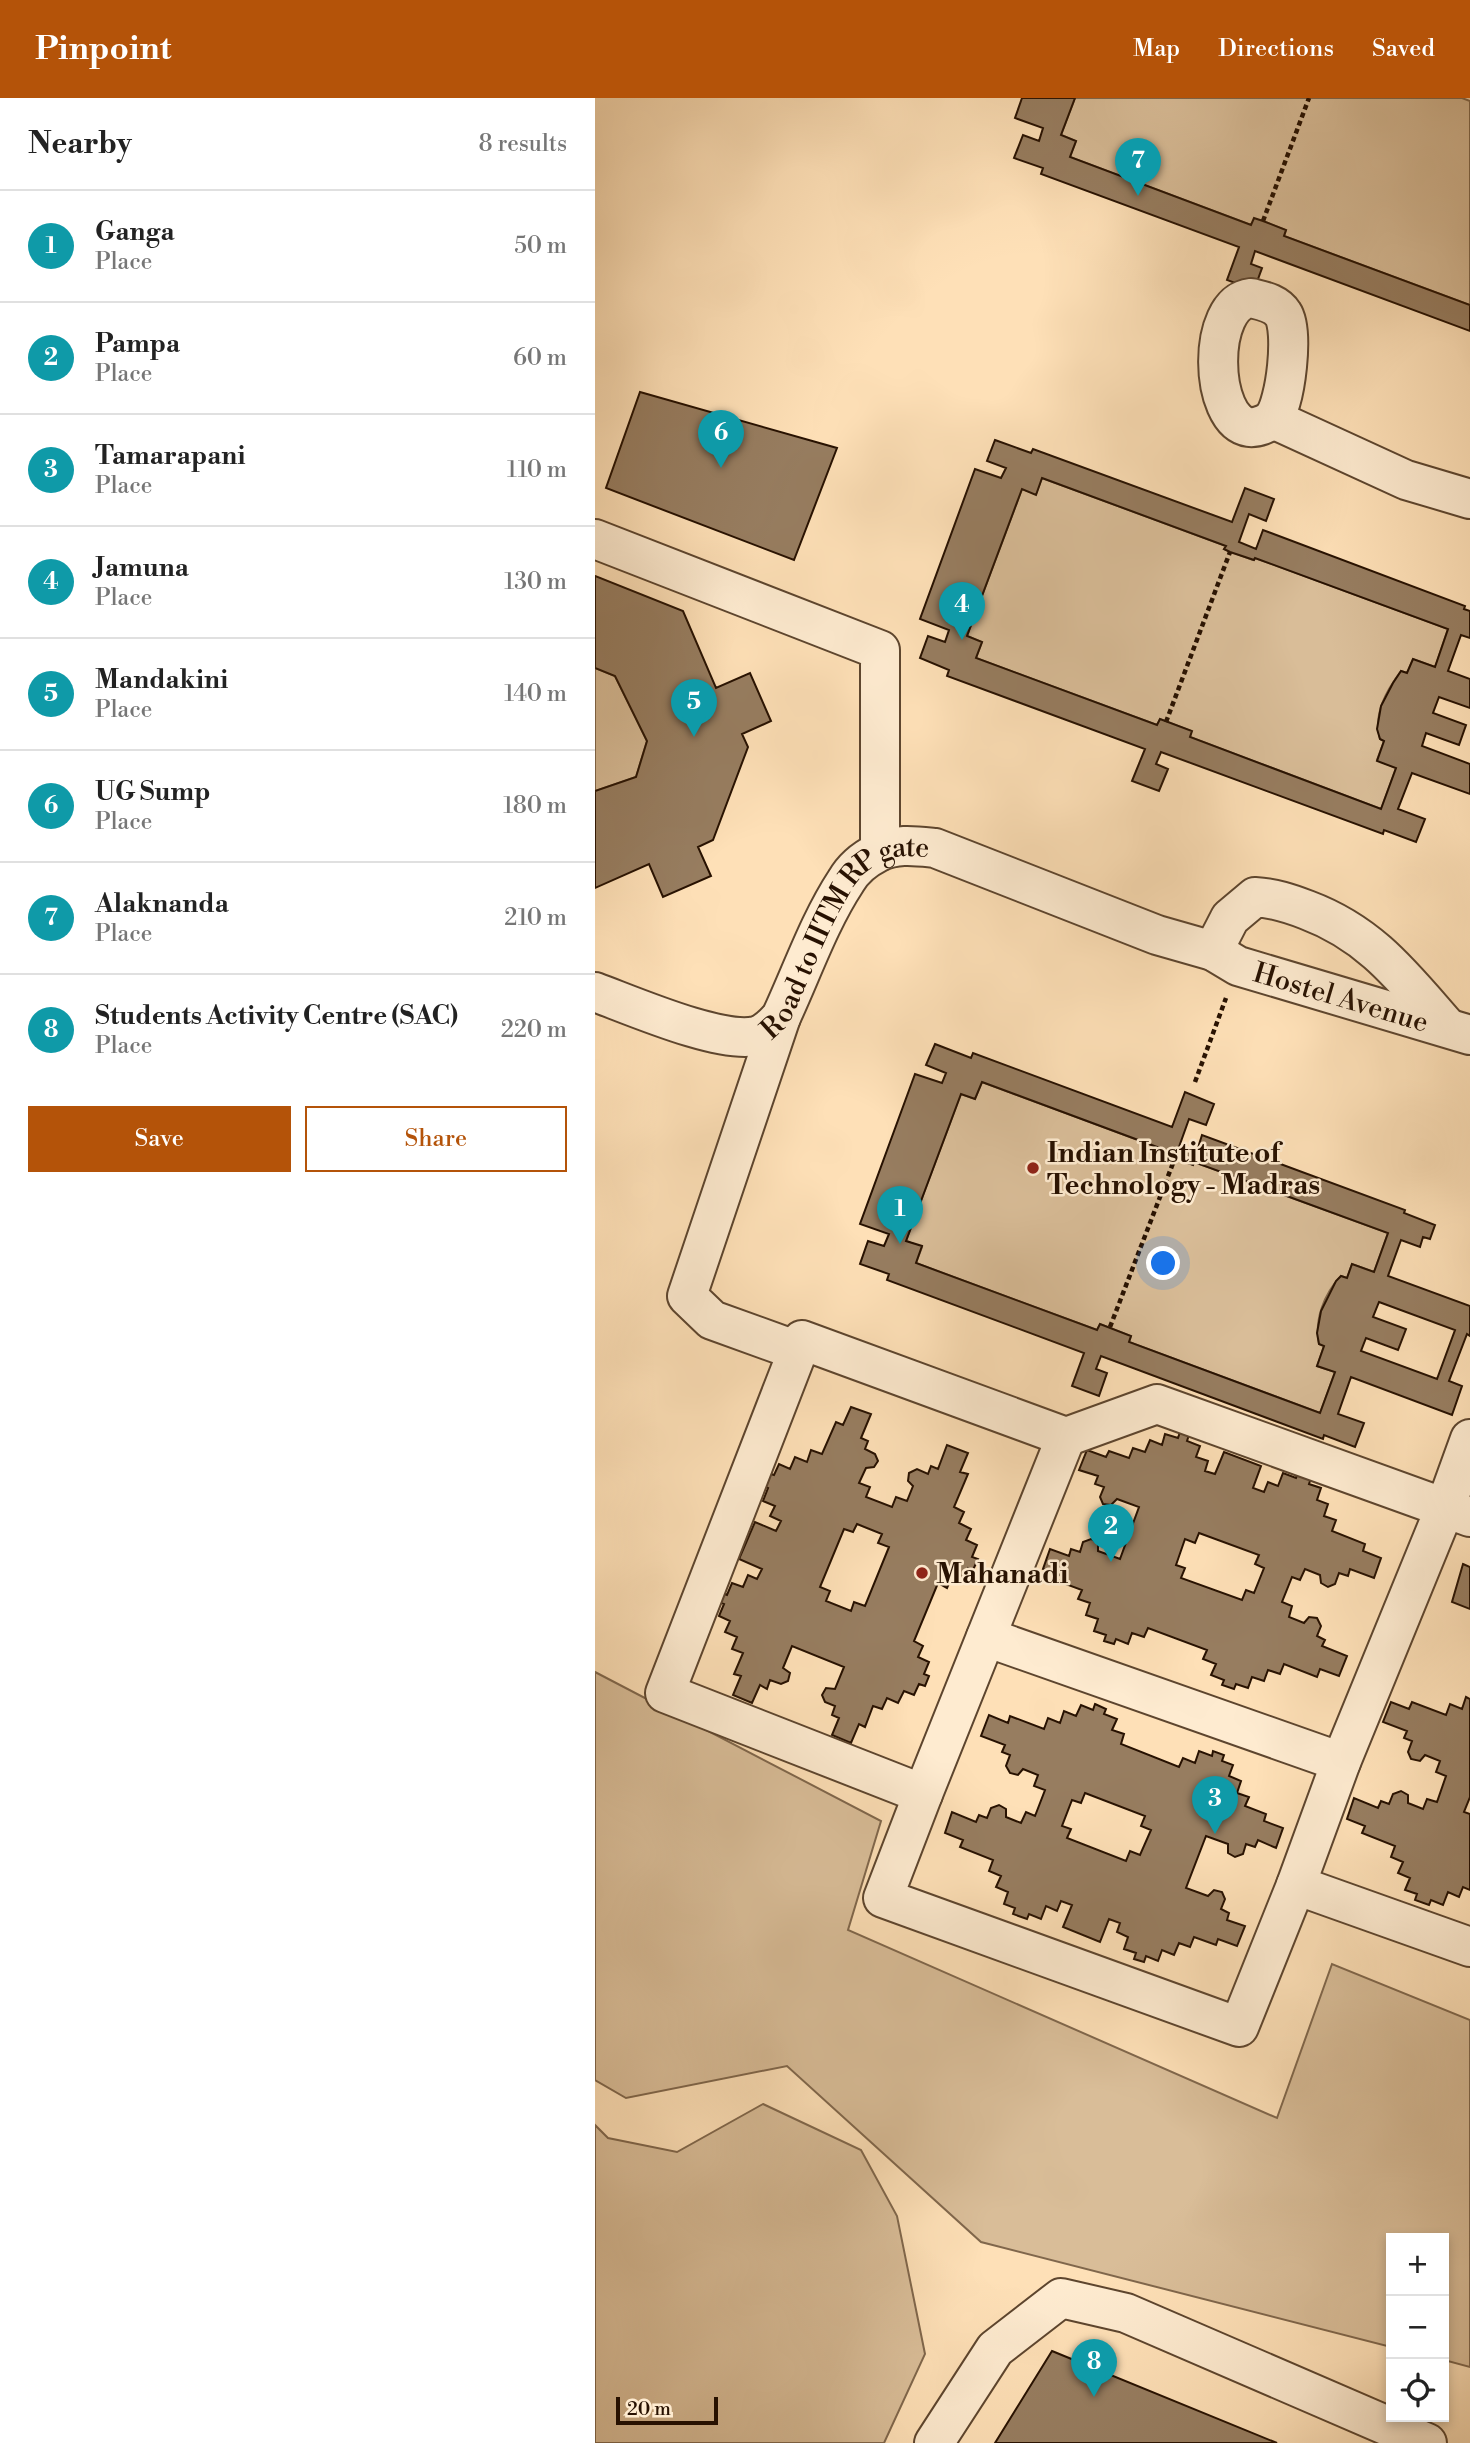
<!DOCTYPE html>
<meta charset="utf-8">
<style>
:root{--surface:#fff;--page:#f2f2f2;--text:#222;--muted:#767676;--line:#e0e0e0;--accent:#b45309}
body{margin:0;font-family:"Libre Bodoni",serif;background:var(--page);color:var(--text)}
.controls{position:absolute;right:21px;bottom:21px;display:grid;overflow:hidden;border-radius:0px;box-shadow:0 4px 10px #0003}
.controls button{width:63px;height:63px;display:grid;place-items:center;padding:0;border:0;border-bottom:2px solid var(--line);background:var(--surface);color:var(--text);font:35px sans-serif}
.scale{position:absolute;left:21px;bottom:18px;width:102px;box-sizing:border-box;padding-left:7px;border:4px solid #271101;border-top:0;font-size:19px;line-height:24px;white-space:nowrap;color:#271101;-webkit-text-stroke:5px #feebd0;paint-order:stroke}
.you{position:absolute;left:569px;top:1166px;width:24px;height:24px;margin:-18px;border:5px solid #fff;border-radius:50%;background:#1a73e8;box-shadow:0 0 0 10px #1a73e833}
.badge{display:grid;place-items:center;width:46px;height:46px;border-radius:50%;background:var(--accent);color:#fff;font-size:23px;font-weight:700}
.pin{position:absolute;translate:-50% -58px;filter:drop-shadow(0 2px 4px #0008)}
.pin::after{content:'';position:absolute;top:37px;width:24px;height:21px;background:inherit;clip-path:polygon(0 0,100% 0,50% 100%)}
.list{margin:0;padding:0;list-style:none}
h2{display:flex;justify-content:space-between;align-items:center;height:91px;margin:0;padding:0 28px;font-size:30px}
h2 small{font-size:23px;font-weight:400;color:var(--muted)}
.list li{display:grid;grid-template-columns:46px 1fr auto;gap:21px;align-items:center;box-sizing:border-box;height:112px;padding:0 28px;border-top:2px solid var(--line)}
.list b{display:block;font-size:26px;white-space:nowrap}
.list p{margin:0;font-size:23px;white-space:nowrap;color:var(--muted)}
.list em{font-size:23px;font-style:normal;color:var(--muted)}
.actions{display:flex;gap:14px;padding:21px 28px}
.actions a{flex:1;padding:16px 0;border:2px solid var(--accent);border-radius:0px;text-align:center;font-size:24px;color:var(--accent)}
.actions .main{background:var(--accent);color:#fff}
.icon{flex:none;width:38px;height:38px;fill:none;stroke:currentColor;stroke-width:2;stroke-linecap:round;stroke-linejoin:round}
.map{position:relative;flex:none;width:875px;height:2345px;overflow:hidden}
header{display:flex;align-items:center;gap:42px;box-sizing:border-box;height:98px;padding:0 35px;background:var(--accent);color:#fff}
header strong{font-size:33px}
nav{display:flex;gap:38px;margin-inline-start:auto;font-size:24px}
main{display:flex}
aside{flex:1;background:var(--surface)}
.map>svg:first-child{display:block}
</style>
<header>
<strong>Pinpoint</strong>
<nav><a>Map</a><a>Directions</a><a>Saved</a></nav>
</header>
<main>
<aside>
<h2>Nearby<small>8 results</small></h2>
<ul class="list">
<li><span class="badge" style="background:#0f9aa8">1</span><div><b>Ganga</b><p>Place</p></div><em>50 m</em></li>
<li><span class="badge" style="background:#0f9aa8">2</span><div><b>Pampa</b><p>Place</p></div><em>60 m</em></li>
<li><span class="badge" style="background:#0f9aa8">3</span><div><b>Tamarapani</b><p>Place</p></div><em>110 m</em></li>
<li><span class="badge" style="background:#0f9aa8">4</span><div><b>Jamuna</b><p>Place</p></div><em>130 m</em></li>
<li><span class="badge" style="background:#0f9aa8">5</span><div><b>Mandakini</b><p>Place</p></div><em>140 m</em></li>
<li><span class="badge" style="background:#0f9aa8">6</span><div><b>UG Sump</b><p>Place</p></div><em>180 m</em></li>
<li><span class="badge" style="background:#0f9aa8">7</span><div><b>Alaknanda</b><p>Place</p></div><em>210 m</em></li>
<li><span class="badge" style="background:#0f9aa8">8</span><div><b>Students Activity Centre (SAC)</b><p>Place</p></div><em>220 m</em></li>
</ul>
<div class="actions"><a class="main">Save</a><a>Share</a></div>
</aside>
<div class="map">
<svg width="875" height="2345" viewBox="0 0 875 2345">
<rect width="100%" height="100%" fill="#fee0b7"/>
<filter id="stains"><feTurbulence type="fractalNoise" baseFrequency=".00286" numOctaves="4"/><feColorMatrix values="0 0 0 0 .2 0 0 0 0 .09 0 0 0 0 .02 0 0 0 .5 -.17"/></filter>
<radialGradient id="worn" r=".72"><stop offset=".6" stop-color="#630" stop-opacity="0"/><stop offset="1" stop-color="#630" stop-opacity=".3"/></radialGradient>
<path fill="#d9bd98" stroke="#80674c" stroke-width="2" d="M480,0H867L875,3V207L689,138L691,132L668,123L656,127L475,59L481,43L466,37Z
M447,380L631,448L629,451L658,462L660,460L853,531L840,569L818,561L812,575L806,573C791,593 778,616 785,641L789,643L782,662L801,670L786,711L595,639L596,633L565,621L562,627L381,560L387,544L372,538L427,391L441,396Z
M0,570L20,578L52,643L41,679L0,693Z
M387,984L570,1052L569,1056L598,1067L599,1064L793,1135L779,1174L757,1166L752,1180L746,1178C729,1196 719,1222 724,1246L729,1248L722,1268L740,1274L725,1315L534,1244L536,1238L505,1226L502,1232L321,1165L327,1149L311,1143L366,996L380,1001Z
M0,1574L286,1723L253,1832L682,2020L737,1866L875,1922V2269L849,2262V2140H796V2249L386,2144L192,1968L31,2000L0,1982Z
M168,2006L266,2052L302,2118L330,2256L289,2345H0V2027L13,2040L82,2054Z"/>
<path fill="#977d60" stroke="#271101" stroke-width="2" fill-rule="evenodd" d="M427,0H480L466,37L481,43L475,59L656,127L659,120L668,123L691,132L689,138L875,207V233L660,153L656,166L667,170L659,192L632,182L644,149L446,76L448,70L419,60L428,37L444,43L448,30L420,20Z
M45,294L242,350L199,462L11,390Z
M400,342L436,355L438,351L637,424L650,390L679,401L671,423L654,416L644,444L661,451L668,432L870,508L869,511L875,513V540L866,537L853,573L875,581V610L844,599L838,615L871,627L864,647L831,635L827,648L875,666V696L817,675L803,711L830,721L821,744L789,732L788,736L566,654L561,666L573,671L564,693L537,683L550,651L352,578L354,572L325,560L333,538L350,544L354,532L325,521L380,371L406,380L411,370L392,363ZM447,380L631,448L629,451L635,454L659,462L660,460L853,531L840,569L818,561L812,575L806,573L798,585L786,608L782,631L785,641L789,643L782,663L801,670L786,711L595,639L597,633L565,621L562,627L381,560L387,544L372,538L427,391L441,397Z
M0,478L88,513L121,590L155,575L176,623L147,636L153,649L118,742L103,749L116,778L68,799L54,766L0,790V693L41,679L52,643L20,578L0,570Z
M340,946L376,960L378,955L577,1029L590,994L619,1006L611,1027L594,1021L584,1049L601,1056L607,1037L810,1112L809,1115L840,1127L835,1141L828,1139L825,1149L806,1142L793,1178L875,1208V1238L872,1236L854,1283L867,1288L857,1317L756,1279L743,1316L769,1325L760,1349L729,1337L728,1341L506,1258L501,1271L512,1275L504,1298L477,1288L489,1255L292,1182L294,1176L265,1166L273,1143L289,1148L294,1136L265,1126L320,976L347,985L351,975L331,967ZM387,984L570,1052L569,1056L598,1067L599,1064L793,1135L779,1174L757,1166L752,1180L746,1178L741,1183L726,1213L722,1235L724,1246L729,1248L722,1268L740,1274L725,1315L534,1244L536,1238L505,1226L502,1232L321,1165L327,1148L311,1143L366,996L380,1001ZM784,1204L860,1232L842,1281L766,1253L771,1240L803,1252L811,1231L778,1219Z
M256,1309L276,1316L266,1340L273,1343L270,1351L280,1356L283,1363L279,1369L271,1370L264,1385L275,1389L271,1399L297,1409L301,1399L312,1403L318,1388L313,1383L314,1375L322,1371L333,1376L336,1368L343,1371L352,1347L373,1355L365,1374L373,1376L359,1409L369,1414L364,1425L376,1431L371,1442L382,1447L377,1459L383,1461L378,1472L373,1470L368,1483L357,1478L352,1490L343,1485L319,1543L328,1548L323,1559L334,1564L329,1576L334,1578L330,1588L324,1586L319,1597L309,1593L303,1605L292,1600L287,1611L278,1608L270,1629L264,1626L256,1645L237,1637L244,1620L237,1617L240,1608L230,1604L227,1597L231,1590L240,1591L249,1569L197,1548L188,1570L195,1575L193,1583L186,1586L175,1582L172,1591L165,1587L157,1605L138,1597L146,1578L139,1576L148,1555L137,1551L142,1539L130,1534L135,1523L124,1518L129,1506L123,1504L127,1495L132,1497L137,1485L148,1489L153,1477L162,1481L167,1471L144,1461L160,1424L181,1433L186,1423L175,1418L180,1408L168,1403L173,1390L168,1388L173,1375L179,1377L184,1366L195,1371L200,1359L212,1364L216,1352L227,1356L241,1324L248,1327ZM262,1426L287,1436L283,1445L294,1449L270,1508L259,1504L256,1513L231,1503L235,1493L225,1489L249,1431L258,1434Z
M585,1334L594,1337L592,1343L605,1348L601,1359L613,1363L610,1373L620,1376L629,1354L666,1368L658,1390L669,1394L673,1384L683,1388L688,1375L701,1380L703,1375L716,1380L714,1386L726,1390L722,1402L733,1406L729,1418L741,1422L737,1433L770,1446L768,1453L786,1460L779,1480L755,1471L753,1478L744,1475L740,1486L733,1489L726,1485L725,1477L710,1471L705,1482L697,1479L687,1504L697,1508L694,1519L709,1525L714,1519L722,1520L726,1528L722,1538L730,1542L727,1548L752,1558L744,1578L725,1571L722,1579L689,1566L685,1576L673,1572L669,1583L657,1579L653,1590L641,1586L639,1591L627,1587L629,1582L616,1577L621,1566L608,1561L612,1552L553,1530L549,1539L537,1535L533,1546L521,1541L519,1546L509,1543L511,1537L499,1533L503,1521L491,1517L495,1505L483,1501L487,1492L465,1484L467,1478L448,1471L455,1451L474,1458L476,1451L485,1454L488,1444L496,1441L503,1445V1453L525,1461L544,1409L522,1401L516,1407L508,1406L505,1399L509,1389L500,1386L503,1378L484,1372L492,1352L511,1359L514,1353L534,1360L538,1350L550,1354L555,1342L567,1347L570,1336L583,1340ZM604,1435L664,1457L660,1466L669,1470L659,1495L651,1492L647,1502L586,1480L590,1470L581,1467L590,1441L600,1445Z
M868,1466L875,1469V1511L857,1504Z
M871,1599L875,1601V1699L869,1714L875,1716V1792L868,1789L864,1799L853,1794L848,1807L836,1802L834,1807L820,1802L822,1796L810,1792L815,1780L803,1775L808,1764L796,1759L800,1748L767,1735L770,1728L752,1721L759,1700L783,1710L786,1703L794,1706L798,1696L806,1693L813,1697V1705L828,1711L832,1701L842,1704L851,1678L841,1674L845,1663L830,1657L825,1663L816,1661L813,1654L817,1643L809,1640L812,1633L788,1624L796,1604L814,1611L817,1604L851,1617L855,1606L867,1611Z
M500,1606L511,1611L509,1616L522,1621L517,1632L529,1636L526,1646L584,1669L588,1660L600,1665L604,1653L617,1658L618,1653L629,1657L627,1663L638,1667L634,1678L646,1683L642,1695L654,1699L650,1708L671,1716L669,1723L688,1730L681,1750L663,1742L660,1749L651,1746L648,1756L640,1759L633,1755V1746L611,1738L591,1790L613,1798L619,1792L627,1794L630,1801L626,1811L634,1815L632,1822L650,1828L642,1848L623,1841L621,1847L599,1839L595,1849L584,1845L579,1857L567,1852L563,1863L551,1858L549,1864L539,1861L541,1855L529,1851L533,1839L522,1834L525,1825L514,1821L505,1844L468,1829L477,1807L466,1803L462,1813L451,1808L446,1821L434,1816L432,1821L418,1816L420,1810L409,1806L413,1794L401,1789L406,1778L394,1773L398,1762L365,1749L368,1742L350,1735L357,1714L381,1724L384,1717L392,1720L396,1710L404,1707L411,1711V1719L426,1725L431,1714L440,1718L450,1692L439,1688L443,1677L428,1671L423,1677L415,1675L411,1668L415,1657L407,1654L410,1647L386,1638L394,1617L413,1625L415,1618L449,1631L453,1620L465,1625L469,1613L481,1618L486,1607L498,1612ZM490,1695L550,1718L546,1728L556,1732L545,1757L535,1753L531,1763L472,1740L476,1731L467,1728L477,1702L486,1705Z
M457,2253L682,2345H400Z"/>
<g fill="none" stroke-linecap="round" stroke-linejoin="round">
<defs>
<g id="minor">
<path d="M656,200C668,203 681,205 688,216C699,232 691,305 678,320C673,326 661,330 654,329C614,323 611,205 656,200Z"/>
<path d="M678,321L811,382L875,401"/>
<path d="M0,441L285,552V753"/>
<path d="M618,853L635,820L660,799C679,800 694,805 712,812C776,836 808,879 851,928"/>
<path id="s1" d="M0,894C38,908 125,946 161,938C172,935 179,927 186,919C207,874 224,824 251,783C258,771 270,761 282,755C300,745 321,748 340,750L562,837L618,853L643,868L875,937"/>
<path d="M186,919L92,1198L117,1222L203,1253"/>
<path d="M875,1341L850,1410L746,1664L701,1787L644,1929L288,1800L328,1696L70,1595L207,1242L471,1339L562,1306L850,1410L875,1419"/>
<path d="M391,1539L746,1664"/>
<path d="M328,1696L471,1339"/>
<path d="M701,1787L875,1849"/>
<path d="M339,2345L400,2251L466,2200L531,2215L832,2345"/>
</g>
</defs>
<use href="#minor" stroke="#5d452e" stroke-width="42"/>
<path stroke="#271101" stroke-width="4.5" stroke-dasharray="5 3.5" stroke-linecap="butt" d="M668,123L714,0
M571,624L635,454
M600,984L631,900
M515,1229L580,1060"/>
<use href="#minor" stroke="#feebd0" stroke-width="38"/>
</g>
<g fill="#8f2418" stroke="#feebd0" stroke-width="2.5">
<circle cx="438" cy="1070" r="7"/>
<circle cx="327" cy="1475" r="7"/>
</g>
<g text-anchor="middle" stroke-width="5" stroke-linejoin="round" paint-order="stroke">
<g font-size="28" fill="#271101" stroke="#feebd0">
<text dy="10" stroke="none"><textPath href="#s1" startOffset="312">Road to IITM RP gate</textPath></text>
<text dy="10" stroke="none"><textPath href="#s1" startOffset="886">Hostel Avenue</textPath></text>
</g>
<g font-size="28" font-weight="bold" fill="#271101" stroke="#feebd0" text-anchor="start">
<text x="452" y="1064">Indian Institute of<tspan x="452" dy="32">Technology - Madras</tspan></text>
<text x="341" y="1485">Mahanadi</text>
</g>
</g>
<rect width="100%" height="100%" filter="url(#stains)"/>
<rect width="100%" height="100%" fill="url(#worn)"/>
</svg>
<div class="controls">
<button>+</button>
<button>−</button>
<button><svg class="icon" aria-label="locate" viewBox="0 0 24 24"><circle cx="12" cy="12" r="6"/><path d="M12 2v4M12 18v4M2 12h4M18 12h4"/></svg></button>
</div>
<div class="scale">20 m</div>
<div class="you"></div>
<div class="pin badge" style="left:305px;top:1146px;background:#0f9aa8">1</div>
<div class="pin badge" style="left:516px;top:1464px;background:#0f9aa8">2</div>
<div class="pin badge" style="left:620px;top:1736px;background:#0f9aa8">3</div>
<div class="pin badge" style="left:367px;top:542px;background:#0f9aa8">4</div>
<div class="pin badge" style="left:99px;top:639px;background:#0f9aa8">5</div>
<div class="pin badge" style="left:126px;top:370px;background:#0f9aa8">6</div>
<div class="pin badge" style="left:543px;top:98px;background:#0f9aa8">7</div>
<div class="pin badge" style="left:499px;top:2299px;background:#0f9aa8">8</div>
</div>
</main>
